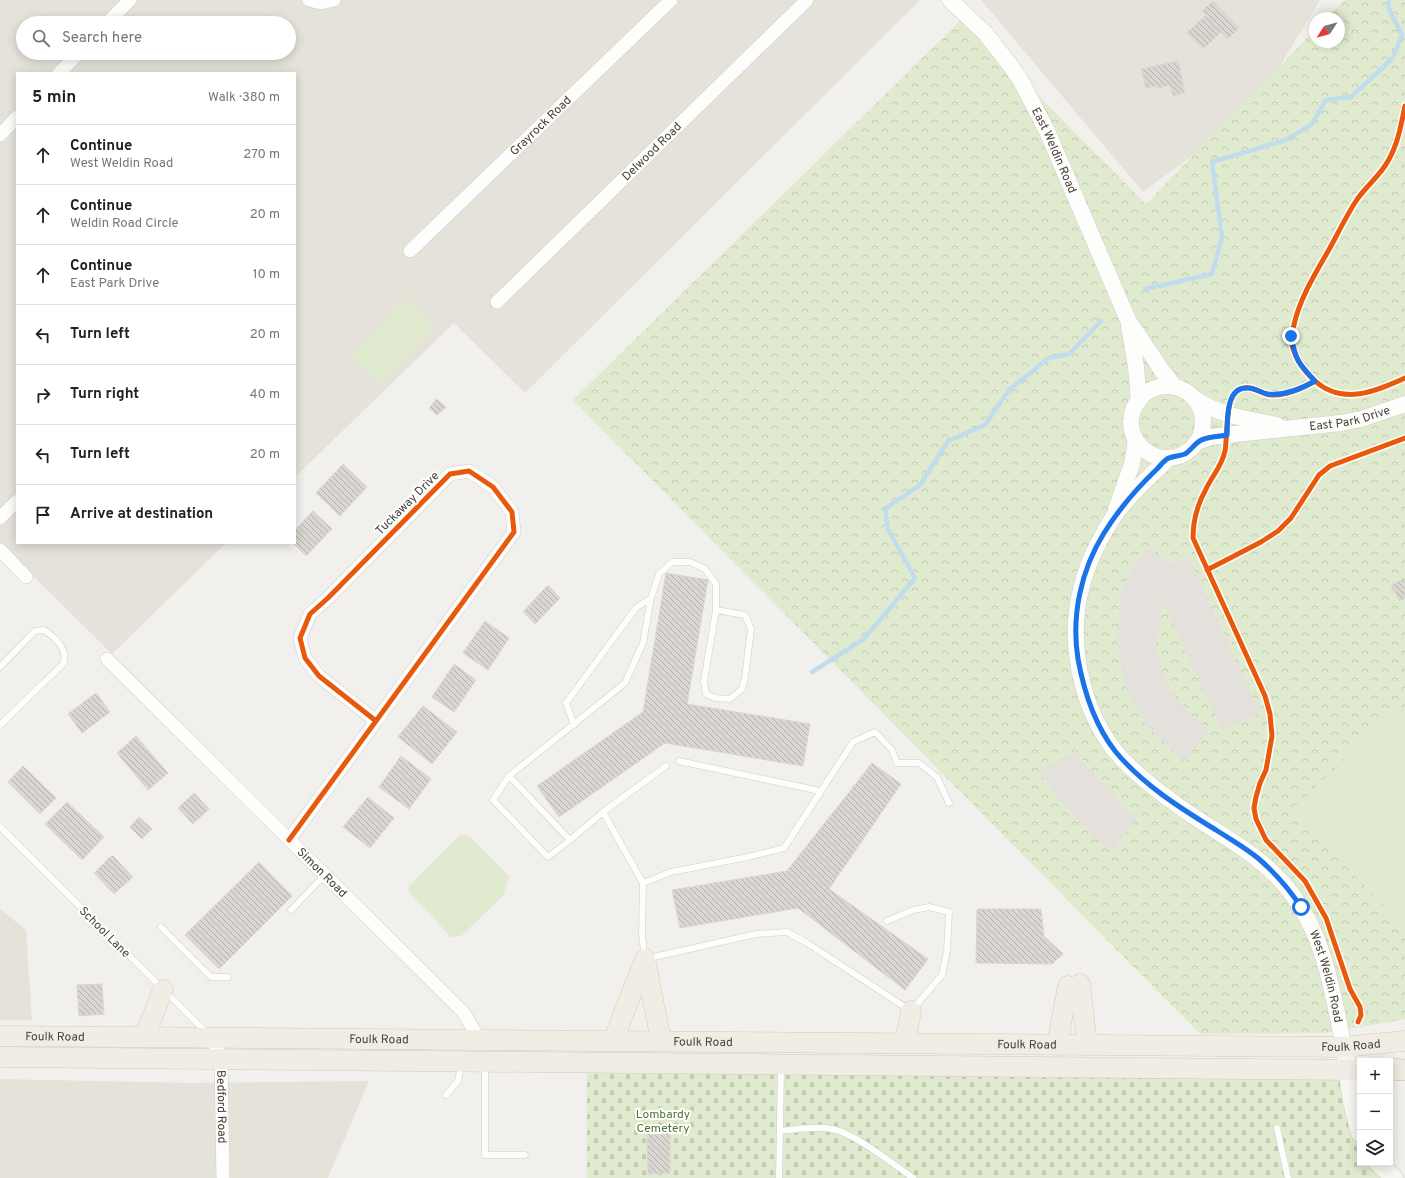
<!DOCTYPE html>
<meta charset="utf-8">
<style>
:root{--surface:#fff;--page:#f6f6f6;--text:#222;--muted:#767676;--line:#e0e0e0}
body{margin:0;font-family:Overpass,sans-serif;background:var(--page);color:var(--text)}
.controls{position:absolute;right:12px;bottom:12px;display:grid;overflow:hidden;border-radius:0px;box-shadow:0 2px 10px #0003}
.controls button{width:36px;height:36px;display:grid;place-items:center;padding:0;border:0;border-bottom:1px solid var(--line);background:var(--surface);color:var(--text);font:20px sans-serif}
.compass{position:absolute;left:1309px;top:12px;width:36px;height:36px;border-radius:50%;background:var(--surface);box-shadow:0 2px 10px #0003;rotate:234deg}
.stop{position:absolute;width:12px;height:12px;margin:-9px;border:3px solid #1a73e8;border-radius:50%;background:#fff}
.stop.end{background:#1a73e8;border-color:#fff;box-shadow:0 1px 4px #0008}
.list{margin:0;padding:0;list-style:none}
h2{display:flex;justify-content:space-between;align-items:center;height:52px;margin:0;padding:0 16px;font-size:17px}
h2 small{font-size:13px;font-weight:400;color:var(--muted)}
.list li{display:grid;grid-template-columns:26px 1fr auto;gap:12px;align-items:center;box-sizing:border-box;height:60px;padding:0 16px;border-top:1px solid var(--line)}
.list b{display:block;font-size:15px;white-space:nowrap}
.list p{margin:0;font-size:13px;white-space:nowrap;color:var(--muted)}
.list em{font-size:13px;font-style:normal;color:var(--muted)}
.icon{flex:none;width:22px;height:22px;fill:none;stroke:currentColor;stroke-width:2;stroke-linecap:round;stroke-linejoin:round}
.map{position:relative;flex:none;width:1405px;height:1178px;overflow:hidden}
.search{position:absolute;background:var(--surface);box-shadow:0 2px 10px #0003;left:16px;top:16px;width:280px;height:44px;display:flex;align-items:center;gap:10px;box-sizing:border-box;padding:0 14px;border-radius:22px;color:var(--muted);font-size:15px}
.panel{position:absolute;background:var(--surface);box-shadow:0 2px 10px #0003;left:16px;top:72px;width:280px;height:472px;border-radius:0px}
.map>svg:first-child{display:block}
</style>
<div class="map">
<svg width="1405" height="1178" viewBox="0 0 1405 1178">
<defs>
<pattern id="cemetery-stones" width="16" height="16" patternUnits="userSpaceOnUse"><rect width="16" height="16" fill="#e0eace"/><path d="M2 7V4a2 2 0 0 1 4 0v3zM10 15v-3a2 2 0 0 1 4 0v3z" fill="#c2cab2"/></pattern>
<pattern id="park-crowns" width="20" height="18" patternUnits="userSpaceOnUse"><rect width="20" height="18" fill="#e0eace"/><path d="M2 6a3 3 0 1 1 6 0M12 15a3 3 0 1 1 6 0" fill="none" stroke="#c2cab2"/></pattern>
<pattern id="building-back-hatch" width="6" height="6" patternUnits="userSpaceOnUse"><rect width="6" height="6" fill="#dad7d3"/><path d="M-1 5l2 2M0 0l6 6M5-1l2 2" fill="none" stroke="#b3b0ac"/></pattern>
</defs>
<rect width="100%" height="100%" fill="#f2f0ec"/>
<path fill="#e5e2da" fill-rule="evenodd" d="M0,0H920L525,393L454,323L295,477V73H17V543H226L112,654L0,543ZM23,23H289V53H23Z
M981,0H1320L1252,112L1143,192Z
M0,909L26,930L32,1020H0Z
M0,1079L191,1083L369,1081L328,1178H0Z"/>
<path fill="url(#cemetery-stones)" d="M587,1063L1347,1071L1360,1133V1163H1378L1394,1178H587Z"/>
<path fill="url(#park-crowns)" d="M1344,0H1405V1019L1326,1033L1200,1034L573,400L962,19L1146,204L1315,30V42H1339V18H1326Z"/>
<path fill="#e0eace" d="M405,299L434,326L380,384L351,356Z
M1397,708L1405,716V927L1292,810Z
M460,835L469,836L509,876L503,896L461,936L451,937L409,892V886Z"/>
<path fill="#e4e1dd" d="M1152,546L1156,554L1166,561L1173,562L1189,558L1260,713L1222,730L1162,600L1156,649L1167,686L1187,711L1209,730L1185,761L1148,728L1125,685L1117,640L1121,591L1134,564Z
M1076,750L1086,765L1124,807L1137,818L1111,853L1085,827L1058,798L1039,772Z"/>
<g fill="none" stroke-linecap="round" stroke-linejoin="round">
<path stroke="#c0dced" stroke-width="4.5" d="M1145,289L1212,274L1222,238L1212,162L1286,140L1312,124L1326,100L1351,97L1392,59L1402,35L1388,7L1389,0
M812,672L864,639L915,578L888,529L885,509L920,485L948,441L985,425L1009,390L1049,358L1069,354L1101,321"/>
</g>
<path fill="url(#building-back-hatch)" stroke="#dad7d2" d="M1213,1L1239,28L1228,39L1221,32L1203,49L1187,33L1206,15L1202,11Z
M1178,61L1185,92L1173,96L1170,85L1158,88L1157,86L1146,88L1141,69Z
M437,399L446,407L437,415L429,408Z
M343,464L367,487L340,516L316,493Z
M313,511L332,529L306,556L293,543H295V530Z
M666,573L708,580L687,704L810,724L803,766L665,743L559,817L537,786L643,712Z
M1403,579L1405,583V598L1400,601L1391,585Z
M548,585L560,598L535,624L523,612Z
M485,621L509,638L488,670L463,653Z
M454,664L476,680L454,712L432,697Z
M96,693L110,712L82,733L68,714Z
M423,706L457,732L432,764L398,737Z
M136,736L168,773L148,790L117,753Z
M401,756L431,779L409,809L379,787Z
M872,763L901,784L829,889L928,959L905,990L798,908L680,928L672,890L787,871Z
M23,766L56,798L40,814L8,782Z
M194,793L209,809L193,824L178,808Z
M368,797L394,818L370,848L343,827Z
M67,802L104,837L82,860L45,824Z
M139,817L152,829L142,839L130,827Z
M112,855L133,877L114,894L94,873Z
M259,862L292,896L219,969L185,935Z
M977,909H1041L1044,936L1063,954L1052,964L976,963Z
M102,984L104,1014L79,1016L77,985Z
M647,1134L670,1135V1173L648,1174Z"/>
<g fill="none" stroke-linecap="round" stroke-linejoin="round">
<defs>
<path id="service" d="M0,667L35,631L44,630C55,637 69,650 63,664L0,725
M574,725L566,703L636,608L651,598
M679,761L820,791
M666,766L603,812L570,840L509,776L625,683L643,643L651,598L659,574L672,562H690L705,569L716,584V610L704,681L706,694L715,698L730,699L742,689L745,677L751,629L745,615L716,610
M509,776L493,800L548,857L570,840
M603,812L643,883
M0,827L207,1033
M291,910L325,875
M887,921L913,910L929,907L949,912L947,951L942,975L911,1011L807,943L787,932L756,934L645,959L642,935L643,883L671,872L748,857L784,848L853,742L875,732L892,750L897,763H919L937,777L949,803
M161,927L211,977H228
M485,1063V1155H525
M446,1095L458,1081L461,1065
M1277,1128L1288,1178
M780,1131C796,1129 815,1126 832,1129C854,1133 893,1164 913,1178
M779,1178L781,1068"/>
<g id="minor">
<path d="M309,0L321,3L334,0"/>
<path d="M107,23L130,0"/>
<path d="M59,73L79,53"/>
<path d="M0,135L17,117"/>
<path id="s1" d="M410,251L671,0"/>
<path id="s2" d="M497,302L807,0"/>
<path d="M0,518L17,501"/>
<path d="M0,550L26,577"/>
<path id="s3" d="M107,659L463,1012L480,1040"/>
<path d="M289,840L514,532L512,512L493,487L469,471L450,474L328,598L310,614L300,638L305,658L319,676L376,721"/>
<path id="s4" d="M211,1037L221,1058L223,1178"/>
</g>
<g id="tertiary">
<path id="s5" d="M950,0L985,33L1010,65L1021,81L1047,131L1128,320L1163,372L1175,387"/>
<path d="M1129,326L1136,367L1139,401"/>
<circle cx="1167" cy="422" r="36"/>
<path d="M1196,400C1223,416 1247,419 1277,425"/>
<path id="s6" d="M1197,442L1211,437L1235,434L1341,423L1361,419L1405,404"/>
<path id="s7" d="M1169,458C1149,477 1127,497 1112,519C1099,540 1088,562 1082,585C1067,640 1080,706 1115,751C1130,769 1150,785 1169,799C1210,831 1260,851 1292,894C1326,940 1332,992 1344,1047"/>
<path d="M1116,509L1132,464L1136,440"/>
</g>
<path id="secondary" d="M1344,1047L1352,1102L1360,1133
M1378,1163L1394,1178"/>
<g id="primary">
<path d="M645,959L661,1041"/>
<path d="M1080,984L1087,1045"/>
<path id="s8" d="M0,1036L1344,1047L1405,1041"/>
<path d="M139,1037L148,1028L163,990"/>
<path d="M613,1041L645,959"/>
<path d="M905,1043L911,1011"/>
<path d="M1057,1045L1068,986"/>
<path d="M0,1057L1360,1070"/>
</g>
<path id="trunk" d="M1390,1069L1405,1070"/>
</defs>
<use href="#service" stroke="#d0ceca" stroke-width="7"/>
<use href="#minor" stroke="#d0ceca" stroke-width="14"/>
<use href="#tertiary" stroke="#d0ceca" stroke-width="17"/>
<use href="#secondary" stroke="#d0cdc3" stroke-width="19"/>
<use href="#primary" stroke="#d3cbba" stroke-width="21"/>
<use href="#trunk" stroke="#c8bca9" stroke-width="22"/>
<use href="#service" stroke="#fdfdfc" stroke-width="6"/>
<use href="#minor" stroke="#fdfdfc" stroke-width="13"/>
<use href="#tertiary" stroke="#fdfdfc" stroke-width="16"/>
<use href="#secondary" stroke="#f7f5f0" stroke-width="18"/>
<use href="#primary" stroke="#f1ede5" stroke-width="20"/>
<use href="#trunk" stroke="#eeeae0" stroke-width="21"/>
<defs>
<path id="cycleway" d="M1405,106C1401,125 1398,144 1388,161C1380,176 1365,187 1356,201C1347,215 1339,231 1331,246C1317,271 1300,297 1294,325C1293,329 1291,333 1291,337C1292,355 1302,369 1315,381C1343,406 1376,391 1405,378
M1315,381C1301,389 1282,398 1266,394C1257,391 1250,385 1240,389C1224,395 1228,436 1225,451C1222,466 1212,476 1206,489C1197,505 1193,520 1193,538L1265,696L1270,714L1272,736L1266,770L1260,783L1256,797L1254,808L1256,819L1266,840L1305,881L1326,918L1350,989L1360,1007L1361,1015L1358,1022
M1207,570L1261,542L1278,531L1291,518L1319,475L1330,466L1405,438
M289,840L514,532L512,512L493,487L469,471L450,474L328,598L310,614L300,638L305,658L319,676L376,721"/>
</defs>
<use href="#cycleway" stroke="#fff" stroke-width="8"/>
<use href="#cycleway" stroke="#e8590c" stroke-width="5"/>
</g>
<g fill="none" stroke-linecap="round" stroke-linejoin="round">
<path stroke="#1a73e8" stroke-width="5" d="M1291,336C1296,361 1298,363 1315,381C1301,389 1285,396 1268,394C1261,393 1255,388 1248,388C1225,386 1228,420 1227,435C1218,437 1204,436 1197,443C1192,447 1190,451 1185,454C1180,456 1174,456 1169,458C1165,459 1161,465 1157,469C1137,488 1119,509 1104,533C1081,570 1071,616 1078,659C1084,692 1094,724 1115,751C1142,784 1180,808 1216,830C1230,839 1246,848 1259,859C1275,873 1289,889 1301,907"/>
</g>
<g text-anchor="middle" stroke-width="4" stroke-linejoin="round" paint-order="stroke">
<g font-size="12" fill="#484138" stroke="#fff">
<text dy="4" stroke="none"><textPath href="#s1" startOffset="181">Grayrock Road</textPath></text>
<text dy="4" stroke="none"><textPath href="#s2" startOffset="216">Delwood Road</textPath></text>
<text dy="4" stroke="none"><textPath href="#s5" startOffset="185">East Weldin Road</textPath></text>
<text dy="4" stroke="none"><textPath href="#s6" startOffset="155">East Park Drive</textPath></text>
<text transform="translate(407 503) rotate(-45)" y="4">Tuckaway Drive</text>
<text dy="4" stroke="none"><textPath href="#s3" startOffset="303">Simon Road</textPath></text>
<text transform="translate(105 932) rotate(45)" y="4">School Lane</text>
<text dy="4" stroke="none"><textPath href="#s7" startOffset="650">West Weldin Road</textPath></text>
<text dy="4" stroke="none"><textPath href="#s8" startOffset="55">Foulk Road</textPath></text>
<text dy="4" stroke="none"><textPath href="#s8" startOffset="379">Foulk Road</textPath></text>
<text dy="4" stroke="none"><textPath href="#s8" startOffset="703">Foulk Road</textPath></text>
<text dy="4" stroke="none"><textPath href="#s8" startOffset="1027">Foulk Road</textPath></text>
<text dy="4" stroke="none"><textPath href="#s8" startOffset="1351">Foulk Road</textPath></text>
<text dy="4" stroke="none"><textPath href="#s4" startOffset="72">Bedford Road</textPath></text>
</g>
<g font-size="12" fill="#4b782e" stroke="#fff">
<text x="663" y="1118">Lombardy<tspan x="663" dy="14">Cemetery</tspan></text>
</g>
</g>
</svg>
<div class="controls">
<button>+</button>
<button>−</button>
<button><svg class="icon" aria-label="layers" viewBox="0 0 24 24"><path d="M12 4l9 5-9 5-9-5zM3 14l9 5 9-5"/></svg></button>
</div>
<svg class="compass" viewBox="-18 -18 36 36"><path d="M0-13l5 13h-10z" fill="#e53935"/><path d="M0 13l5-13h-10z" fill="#767676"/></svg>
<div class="stop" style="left:1301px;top:907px"></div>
<div class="stop end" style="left:1291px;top:336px"></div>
<div class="search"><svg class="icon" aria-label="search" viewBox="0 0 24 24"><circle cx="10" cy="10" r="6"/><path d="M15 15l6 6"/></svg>Search here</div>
<section class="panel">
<h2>5 min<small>Walk · 380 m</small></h2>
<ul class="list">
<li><svg class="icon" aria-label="ahead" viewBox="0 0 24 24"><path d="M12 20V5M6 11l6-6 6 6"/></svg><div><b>Continue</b><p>West Weldin Road</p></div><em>270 m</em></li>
<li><svg class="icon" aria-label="ahead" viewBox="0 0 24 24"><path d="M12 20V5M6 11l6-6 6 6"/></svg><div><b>Continue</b><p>Weldin Road Circle</p></div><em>20 m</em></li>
<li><svg class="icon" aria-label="ahead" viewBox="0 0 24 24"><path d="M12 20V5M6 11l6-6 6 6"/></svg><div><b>Continue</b><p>East Park Drive</p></div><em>10 m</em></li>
<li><svg class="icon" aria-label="left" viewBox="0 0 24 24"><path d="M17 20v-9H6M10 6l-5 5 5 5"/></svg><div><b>Turn left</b></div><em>20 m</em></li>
<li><svg class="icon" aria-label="right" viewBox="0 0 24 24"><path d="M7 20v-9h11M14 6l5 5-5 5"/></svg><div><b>Turn right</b></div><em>40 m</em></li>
<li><svg class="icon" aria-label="left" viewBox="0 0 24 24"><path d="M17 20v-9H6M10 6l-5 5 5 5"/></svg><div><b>Turn left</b></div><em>20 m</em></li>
<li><svg class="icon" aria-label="arrive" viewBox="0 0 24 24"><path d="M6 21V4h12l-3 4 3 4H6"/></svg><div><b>Arrive at destination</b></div></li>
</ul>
</section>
</div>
